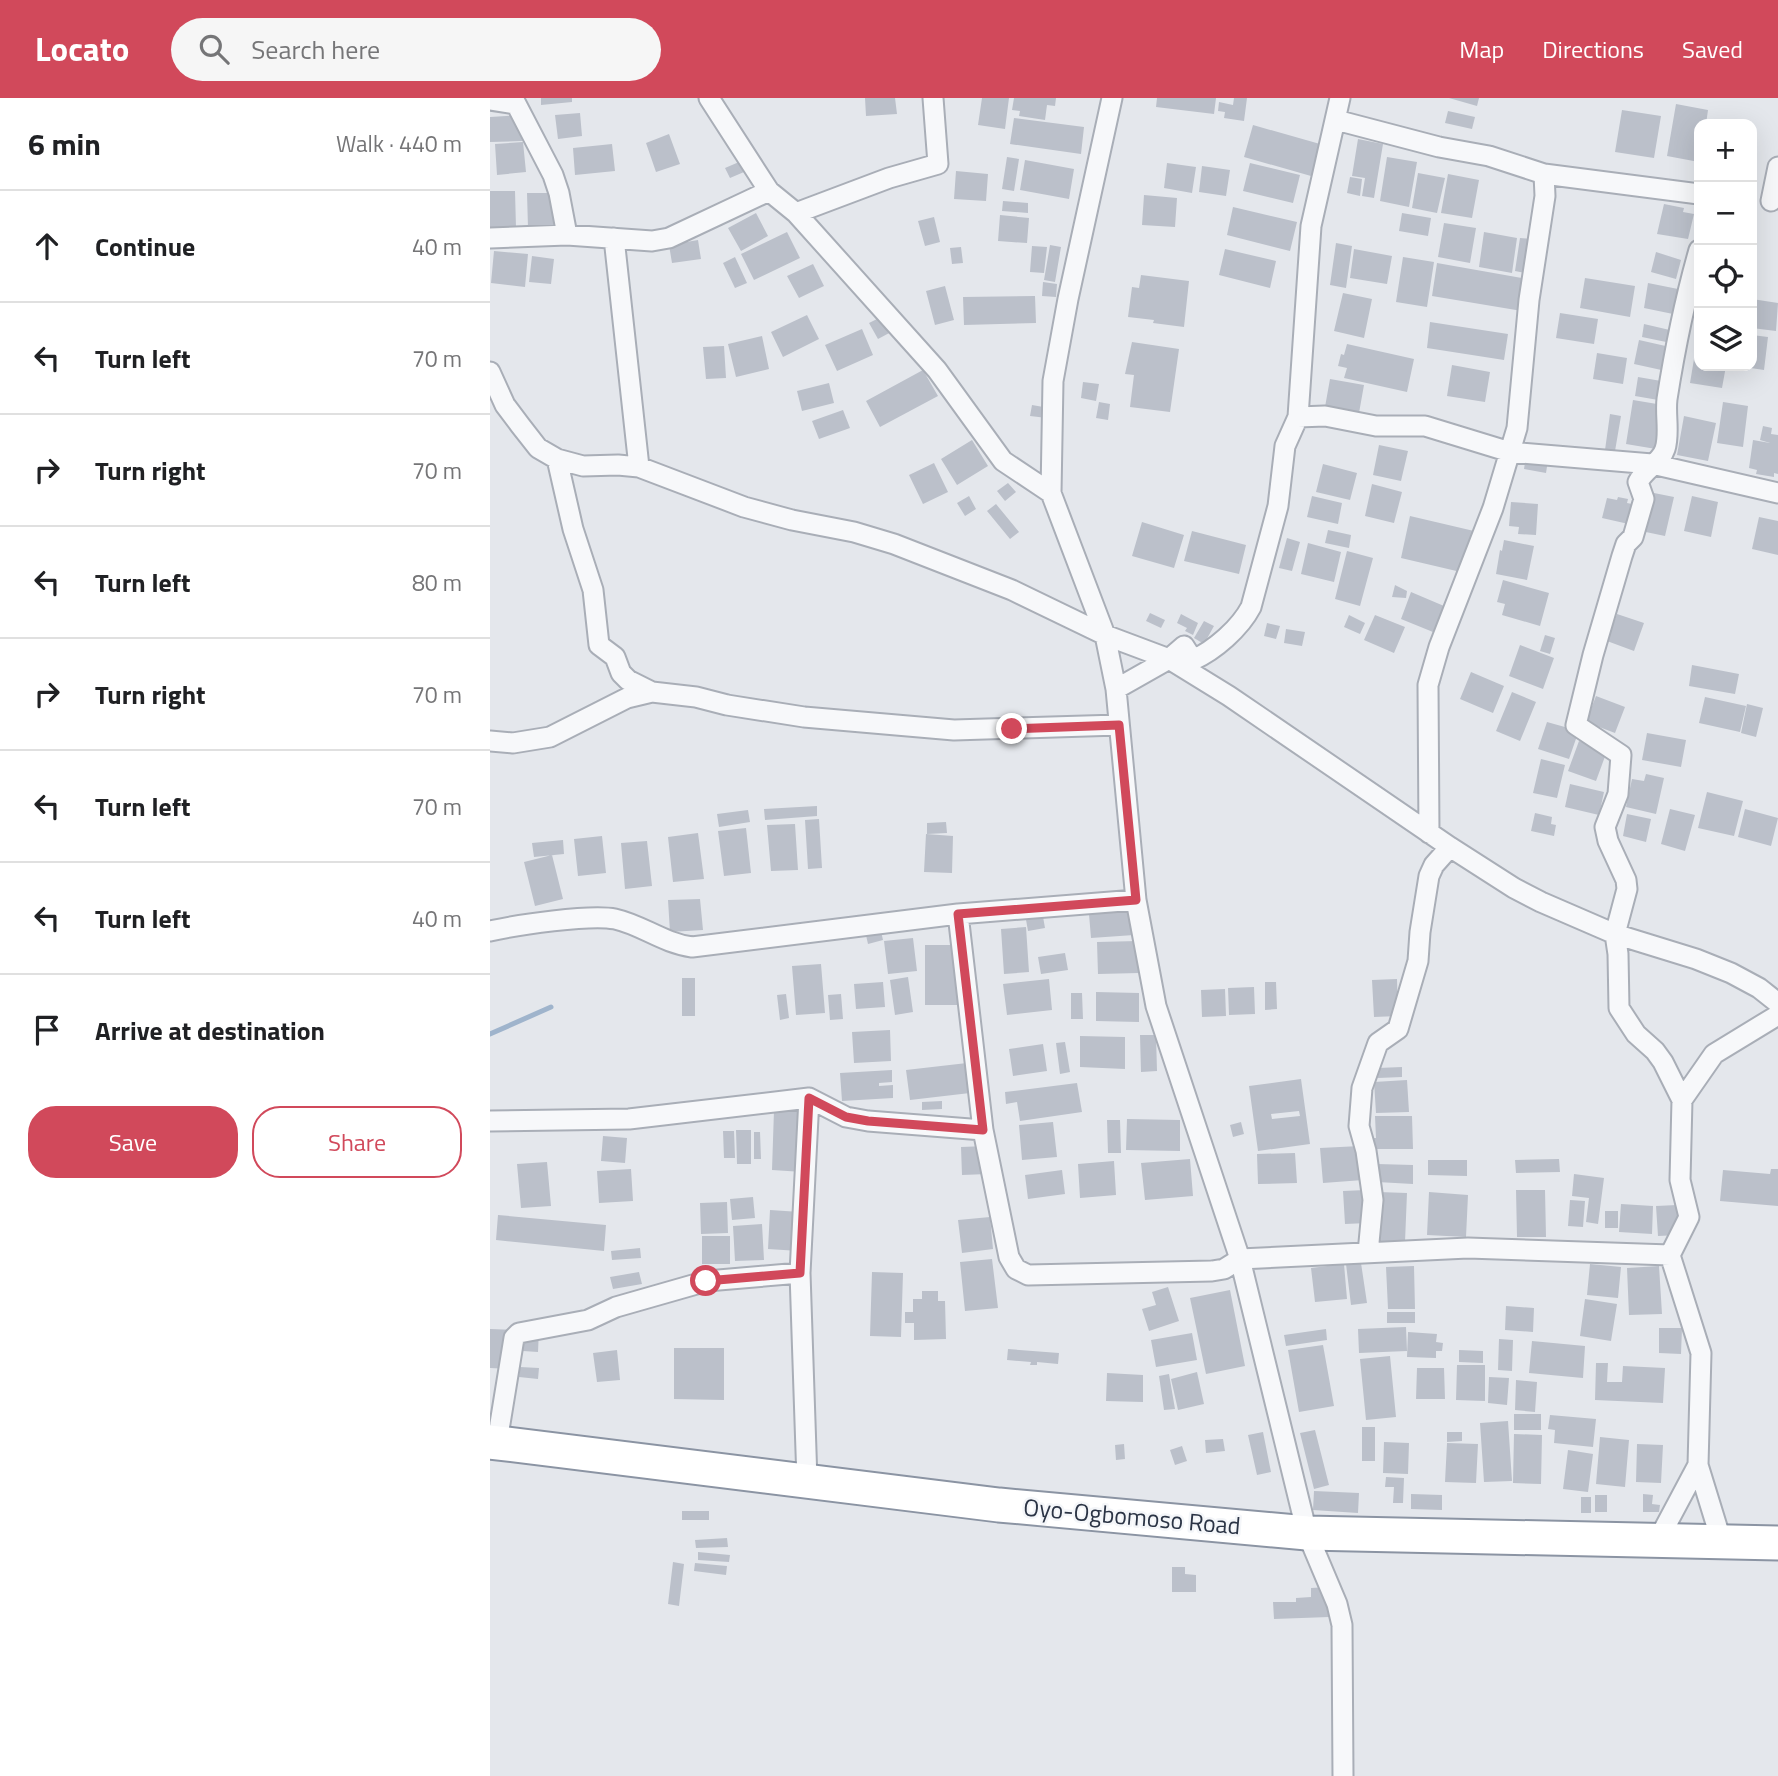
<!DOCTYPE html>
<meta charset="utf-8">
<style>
:root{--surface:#fff;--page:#f6f6f6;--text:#202124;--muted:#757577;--line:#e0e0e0;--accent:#d1495b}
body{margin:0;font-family:"Titillium Web",sans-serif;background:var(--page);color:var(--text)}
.controls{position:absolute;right:21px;top:21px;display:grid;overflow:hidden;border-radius:14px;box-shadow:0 7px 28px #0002}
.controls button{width:63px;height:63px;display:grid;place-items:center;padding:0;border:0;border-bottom:2px solid var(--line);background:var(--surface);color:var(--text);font:35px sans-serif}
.stop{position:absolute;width:21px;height:21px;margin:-16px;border:5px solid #d1495b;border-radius:50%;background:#fff}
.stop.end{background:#d1495b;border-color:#fff;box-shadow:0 2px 7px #0008}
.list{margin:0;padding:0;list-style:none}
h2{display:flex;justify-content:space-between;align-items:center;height:91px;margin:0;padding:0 28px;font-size:30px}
h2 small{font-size:23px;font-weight:400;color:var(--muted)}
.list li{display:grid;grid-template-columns:46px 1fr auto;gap:21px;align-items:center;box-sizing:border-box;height:112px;padding:0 28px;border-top:2px solid var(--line)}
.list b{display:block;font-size:26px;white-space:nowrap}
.list em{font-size:23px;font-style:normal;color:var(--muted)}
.actions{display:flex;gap:14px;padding:21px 28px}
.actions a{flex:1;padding:16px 0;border:2px solid var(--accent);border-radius:28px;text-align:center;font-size:24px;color:var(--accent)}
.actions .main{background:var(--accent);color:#fff}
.icon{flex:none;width:38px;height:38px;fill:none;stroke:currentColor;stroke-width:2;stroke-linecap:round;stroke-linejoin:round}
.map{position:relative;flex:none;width:1288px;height:1678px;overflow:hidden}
header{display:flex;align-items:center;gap:42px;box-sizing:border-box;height:98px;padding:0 35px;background:var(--accent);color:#fff}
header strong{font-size:33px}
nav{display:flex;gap:38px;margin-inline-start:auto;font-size:24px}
.search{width:490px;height:63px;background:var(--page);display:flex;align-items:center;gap:18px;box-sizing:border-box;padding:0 24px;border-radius:38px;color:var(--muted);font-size:26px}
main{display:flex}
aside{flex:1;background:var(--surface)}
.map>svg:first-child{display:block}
</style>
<header>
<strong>Locato</strong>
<div class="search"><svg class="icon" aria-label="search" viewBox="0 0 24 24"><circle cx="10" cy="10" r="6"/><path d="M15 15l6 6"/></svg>Search here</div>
<nav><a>Map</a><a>Directions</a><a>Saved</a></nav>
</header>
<main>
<aside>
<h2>6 min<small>Walk · 440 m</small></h2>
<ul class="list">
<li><svg class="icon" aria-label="ahead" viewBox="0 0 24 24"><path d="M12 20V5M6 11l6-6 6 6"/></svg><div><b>Continue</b></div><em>40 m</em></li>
<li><svg class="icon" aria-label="left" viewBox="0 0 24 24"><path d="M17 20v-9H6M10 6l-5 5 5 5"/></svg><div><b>Turn left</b></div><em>70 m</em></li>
<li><svg class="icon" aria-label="right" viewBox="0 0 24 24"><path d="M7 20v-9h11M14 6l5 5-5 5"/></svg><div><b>Turn right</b></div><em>70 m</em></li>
<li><svg class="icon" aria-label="left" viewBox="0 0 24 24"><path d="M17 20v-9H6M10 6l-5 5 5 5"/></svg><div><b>Turn left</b></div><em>80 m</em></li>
<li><svg class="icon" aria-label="right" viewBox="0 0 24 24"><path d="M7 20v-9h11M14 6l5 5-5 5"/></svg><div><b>Turn right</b></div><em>70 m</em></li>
<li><svg class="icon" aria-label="left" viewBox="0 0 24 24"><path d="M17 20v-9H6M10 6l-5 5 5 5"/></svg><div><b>Turn left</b></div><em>70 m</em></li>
<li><svg class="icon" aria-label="left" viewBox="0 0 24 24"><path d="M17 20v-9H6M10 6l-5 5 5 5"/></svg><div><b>Turn left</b></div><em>40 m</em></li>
<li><svg class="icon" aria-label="arrive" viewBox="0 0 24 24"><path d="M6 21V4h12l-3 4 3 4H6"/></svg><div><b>Arrive at destination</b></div></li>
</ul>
<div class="actions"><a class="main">Save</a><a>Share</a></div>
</aside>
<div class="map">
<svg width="1288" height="1678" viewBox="0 0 1288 1678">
<rect width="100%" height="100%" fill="#e4e7ec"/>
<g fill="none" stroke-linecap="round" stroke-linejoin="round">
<path stroke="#9fb4cc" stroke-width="5" d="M0,936L61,909"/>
</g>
<path fill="#bbc0ca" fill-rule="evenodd" d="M51,0H82V4L51,7Z
M375,0H405L407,16L376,18Z
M492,0H519L515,31L488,27Z
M524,0H566L565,8L557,7L555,22L529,18L530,13L522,12Z
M667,0H726L724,16L666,9Z
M744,0H757L754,23L734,20L735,14L728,13L729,4L743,7Z
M959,0H989L987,8Z
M1186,6L1218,12L1216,26H1209V64L1177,58Z
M1132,12L1171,18L1164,60L1125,54Z
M958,13L985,19L982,31L955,25Z
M90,15L92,38L68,41L65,17Z
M30,17L32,43L0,44V19Z
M524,20L594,29L591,56L520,46Z
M763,27L830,46L821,78L754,59Z
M179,36L190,66L166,74L156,45Z
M868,41L893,46L884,100L872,98L875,80L862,78Z
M33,44L36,74L7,77L5,46Z
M122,46L125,73L85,77L83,50Z
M517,59L529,61L524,93L512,91Z
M897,59L927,64L919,109L890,103Z
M535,62L584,71L579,101L530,92Z
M249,64L254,74L240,80L235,70Z
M677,65L706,69L702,95L674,90Z
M760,65L810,77L803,105L753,93Z
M712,68L740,72L736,98L709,94Z
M466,73L498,76L496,103L464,101Z
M928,75L955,80L947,115L922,110Z
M958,76L989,82L982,120L951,115Z
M860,79L872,81L870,98L857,95Z
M0,93H25L26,130H0Z
M37,95H63L64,129L38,130Z
M654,97L687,100L685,129L652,127Z
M513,103L538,105V115L512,113Z
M1174,106L1194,110L1193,114L1204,116L1198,141L1167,136Z
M743,109L807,124L800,153L737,137Z
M266,115L278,138L251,153L238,130Z
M912,115L941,120L938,138L909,133Z
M510,117L539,120L537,145L508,143Z
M444,119L450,144L435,148L428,123Z
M954,125L986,130L980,165L948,159Z
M297,134L310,160L264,182L251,156Z
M994,134L1027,140L1022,175L989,169Z
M1030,140L1041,141L1035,175L1025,173Z
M208,142L211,161L182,165L179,147Z
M846,145L862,148L856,190L840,187Z
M560,147L571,149L565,184L554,182Z
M542,148L557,149L554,175L540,174Z
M471,149L473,165L462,166L460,150Z
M735,151L786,163L780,190L729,177Z
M864,151L902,158L897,186L860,180Z
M4,153L38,156L35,189L1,185Z
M1166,154L1191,162L1186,181L1161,174Z
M42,158L64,161L61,186L39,184Z
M245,159L257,185L245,190L233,165Z
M913,159L944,164L937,209L906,204Z
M947,165L1037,181L1032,213L942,198Z
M323,166L334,188L309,200L297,178Z
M651,177L699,183L694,229L663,225L664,222L638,219L642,189L649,190Z
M1095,180L1145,188L1140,219L1090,210Z
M553,184L567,186L566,199L552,198Z
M1158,185L1188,191L1183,216L1154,210Z
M455,188L464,222L445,227L436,193Z
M853,195L882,201L874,240L844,233Z
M545,198L546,225L474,227L473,199Z
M1262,201L1288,205L1286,233L1262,230Z
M1070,215L1108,221L1104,246L1066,240Z
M317,217L329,241L293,259L281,234Z
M395,217L403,233L388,241L379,225Z
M940,224L1018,236L1014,262L937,250Z
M1154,226L1184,233L1181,245L1152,239Z
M372,231L383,257L347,273L335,247Z
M1262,237L1278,239L1274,272L1254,269L1262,268Z
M272,238L279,271L246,279L238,246Z
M1149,242L1180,249L1176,273L1144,266Z
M642,244L689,251L680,314L640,309L644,277L635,276Z
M857,246L924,261L917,294L854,280L857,270L848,268L851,256L854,257Z
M234,248L236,280L216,281L213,249Z
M1107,255L1137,260L1133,286L1103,281Z
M1205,255H1209V268H1236L1232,290L1200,285Z
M962,267L1000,274L995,304L957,298Z
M433,272L448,298L390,329L376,303Z
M1148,279L1177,284L1174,303L1145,298Z
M840,281L874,287L869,315L835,309Z
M593,284L609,286L606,303L591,300Z
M339,285L344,305L312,313L307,293Z
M1143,302L1173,307L1166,351L1136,346Z
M609,304L620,306L618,322L606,320Z
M1233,304L1258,308L1253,349L1227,345Z
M542,307L559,310L557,320L540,318Z
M353,312L360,330L329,341L322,323Z
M1120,316L1131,318L1125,353L1115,352Z
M1194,318L1226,325L1218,363L1187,357Z
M1273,328L1282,330L1281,336L1288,337V376L1284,375V379L1266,376L1267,372L1259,370L1263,342L1280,345L1270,342Z
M482,342L498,368L467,387L451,361Z
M889,347L918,353L911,383L883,377Z
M1036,358L1058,362L1056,375L1034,371Z
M444,365L458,394L433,406L419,377Z
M833,366L867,375L860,402L826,394Z
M518,385L526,394L515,403L507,393Z
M882,386L912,394L904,425L875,418Z
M1159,394L1184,399L1175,438L1151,433Z
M479,398L486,411L475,418L467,405Z
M822,398L852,405L848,426L817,419Z
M1202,398L1228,404L1221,439L1194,433Z
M1128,399L1138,401L1137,405L1147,407L1143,427L1112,420L1117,400L1127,402Z
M1021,404L1048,406L1046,437L1028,436L1029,429L1019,428Z
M506,406L529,434L520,441L497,413Z
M920,418L984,433L975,475L911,460Z
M1269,419L1288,423V457L1262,451Z
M652,424L694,437L684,470L642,458Z
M838,432L861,437L859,450L835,445Z
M702,433L756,447L749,476L694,463Z
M797,440L810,444L802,473L789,470Z
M1014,442L1044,448L1037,482L1006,476L1010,452L1012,453Z
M818,445L851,454L844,484L811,476Z
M857,453L883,460L870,508L845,501Z
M1013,482L1059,495L1050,528L1012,517L1015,506L1007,504Z
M905,487L917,493L916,500L902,499Z
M921,494L954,508L943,534L911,521Z
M660,515L675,522L671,530L656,523Z
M691,516L708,525L703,537L695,533L697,530L687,525Z
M1127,516L1154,525L1144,553L1117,543Z
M859,517L875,525L870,536L854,529Z
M885,517L915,529L904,555L874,542Z
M714,523L724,528L714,546L704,540Z
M777,525L790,528L786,541L774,538Z
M796,531L815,534L812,548L794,545Z
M1055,537L1065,540L1060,556L1050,553Z
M1030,547L1064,560L1053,591L1019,578Z
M1202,567L1249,576L1245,596L1199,588Z
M981,574L1014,588L1003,615L970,601Z
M1022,594L1046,604L1030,643L1006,633Z
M1106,598L1135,609L1125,635L1096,624Z
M1215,599L1256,608L1250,634L1209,625Z
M1257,606L1273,610L1266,639L1251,635Z
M1057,624L1082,631L1088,635L1079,661L1048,651Z
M1157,635L1196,642L1191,669L1152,662Z
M1089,643L1117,653L1106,683L1078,673Z
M1051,661L1075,667L1067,700L1043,695Z
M1156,676L1174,680L1166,716L1136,709L1142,681L1154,683Z
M1080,686L1114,694L1109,717L1075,709Z
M1217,694L1253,703L1244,738L1208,730Z
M327,708V718L275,722L274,711Z
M1180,711L1205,717L1195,753L1171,746Z
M1255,711L1288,720L1281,748L1248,739Z
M258,712L260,724L229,729L227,716Z
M1045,715L1062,719L1061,726L1066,727L1064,738L1041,733Z
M1137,716L1161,721L1156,744L1133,738Z
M329,721L332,770L318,771L315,722Z
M456,724L457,735L437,736V725Z
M305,726L308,772L281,773L277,727Z
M256,730L261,775L234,778L228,733Z
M208,735L214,781L183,784L178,739Z
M436,736L463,738L462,775L434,774Z
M112,738L116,775L88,778L84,741Z
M73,742L74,756L44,759L42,745Z
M157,743L162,788L135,791L131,745Z
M62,757L73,801L45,808L34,764Z
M210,801L213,832L180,834L178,802Z
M552,813L555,830L538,833L535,816Z
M642,813L644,837L601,840L599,816Z
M390,829L393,842L378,846L375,833Z
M536,829L539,874L514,876L511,831Z
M423,840L427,873L398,876L394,843Z
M648,843L649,875L608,876L607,844Z
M435,847H469L470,907H435Z
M575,855L578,872L551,876L548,859Z
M331,866L335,915L306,917L302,868Z
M418,879L423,914L405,917L400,882Z
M192,880H205V918H192Z
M559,881L562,912L517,917L513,886Z
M907,881L908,918L884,919L882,882Z
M393,884L395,909L366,911L364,886Z
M775,884H786L787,911L775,912Z
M764,889L765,916L739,917L738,890Z
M735,891L736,918L712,919L711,892Z
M606,894L649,895V924L606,923Z
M581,895H592L593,921H581Z
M296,896L299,920L290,922L287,897Z
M351,896L353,921L340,922L338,897Z
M400,932L401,963L364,965L362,934Z
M650,937H666L667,973L651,974Z
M590,938L635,939V971L590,969Z
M575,944L580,974L570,976L566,945Z
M553,946L557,973L523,978L519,951Z
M477,965L480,995L420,1002L416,972Z
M912,969V979L888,980V970Z
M402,972V984L389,985V988L403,987V1000L352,1003L350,975Z
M811,981L820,1046L768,1053L759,988ZM809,1013L810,1018L782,1021L781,1016Z
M917,982L919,1014L886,1015L884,984Z
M587,985L592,1014L530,1023L527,1004L516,1006L515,994Z
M452,1003V1011L432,1012V1004Z
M284,1012L315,1013L313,1074L282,1072Z
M885,1018H922L923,1051H878V1040H886Z
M637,1021L690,1022V1053L636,1052Z
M617,1022H630L631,1055H618Z
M563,1024L567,1059L532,1062L529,1027Z
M751,1024L754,1036L743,1039L740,1027Z
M246,1032H261V1066H247Z
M233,1033H244L245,1060H234Z
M264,1034H270L271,1061H264Z
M113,1038L137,1040L135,1065L111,1063Z
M496,1048L498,1076L472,1077L471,1049Z
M870,1048L873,1082L833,1085L830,1050Z
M805,1055L807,1085L768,1086L767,1056Z
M700,1061L703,1098L655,1102L651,1065Z
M1069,1061L1070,1074L1026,1075L1025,1062Z
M938,1062H977V1078L938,1077Z
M624,1063L626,1097L590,1100L588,1066Z
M57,1064L61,1108L31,1110L27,1066Z
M887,1066L923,1067V1086L887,1084Z
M141,1071L143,1103L109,1105L107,1073Z
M1281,1071H1288V1108L1230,1103L1233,1072L1280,1076Z
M572,1072L575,1096L538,1101L535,1077Z
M1084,1076L1114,1080L1108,1126L1096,1124L1099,1100L1082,1098Z
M876,1092L878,1125L855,1126L853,1093Z
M1026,1092H1055L1056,1139H1027Z
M888,1094L917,1095L915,1144L886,1143Z
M939,1094L978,1097L976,1139L937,1137Z
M263,1099L265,1120L242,1122L240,1101Z
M1080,1102L1095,1103L1093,1129L1078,1128Z
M237,1104L238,1135L211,1136L210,1105Z
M1131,1106L1163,1108L1162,1136L1129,1134Z
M1187,1107L1189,1137L1168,1138L1166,1108Z
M280,1112L310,1114L309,1153L278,1151Z
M1115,1113H1128V1130H1115Z
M8,1117L116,1127L114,1153L6,1142Z
M500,1119L503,1151L472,1155L468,1122Z
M272,1126L274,1162L245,1163L243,1128Z
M212,1138H240V1166H212Z
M150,1150L151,1160L122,1162L121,1153Z
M502,1161L508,1210L475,1213L470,1164Z
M871,1165L877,1205L861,1207L856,1166Z
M854,1166L857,1201L825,1204L821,1170Z
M1100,1166L1131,1169L1128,1200L1097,1197Z
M924,1168L925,1211H898L896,1169Z
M1169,1168L1172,1216L1139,1217L1137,1170Z
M149,1174L152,1186L123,1191L120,1179Z
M382,1174L413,1175L411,1239L380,1238Z
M678,1189L689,1223L659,1233L652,1211L666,1207L662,1194Z
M740,1192L755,1268L716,1276L700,1200Z
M432,1193H448V1203H455L456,1241L424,1242V1225H415V1214H423V1201H432Z
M1095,1201L1127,1206L1121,1243L1090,1238Z
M1016,1208L1044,1210L1043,1234L1015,1232Z
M897,1214H925V1225H897Z
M916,1229L917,1253L869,1255L868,1231Z
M1169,1230H1192L1191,1256L1169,1255Z
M0,1231L24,1232L22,1271L0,1270Z
M34,1231L49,1232L48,1254L33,1253Z
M836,1231L837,1242L796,1248L794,1237Z
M918,1234L947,1236L946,1244L953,1245L952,1253H946V1260L917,1259Z
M702,1235L707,1262L666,1269L661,1242Z
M1009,1241L1023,1242L1022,1273L1008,1272Z
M1042,1243L1095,1248L1093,1280L1039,1275Z
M833,1247L844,1308L809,1314L798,1252Z
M184,1250H234V1302L184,1301Z
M518,1251L569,1255L568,1266L547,1264V1267H540L541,1264L517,1262Z
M127,1252L130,1282L107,1284L103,1255Z
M969,1252L993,1253V1265L969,1264Z
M900,1258L906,1319L876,1322L870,1261Z
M1106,1265H1118L1117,1284H1132L1133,1268L1175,1270L1173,1305L1105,1302Z
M967,1267H995V1303L966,1302Z
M30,1269L49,1270L48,1281L29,1279Z
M927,1270H954L955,1301H926Z
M707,1274L714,1306L688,1312L681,1281Z
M617,1275L653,1277V1304L616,1303Z
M679,1276L685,1311L674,1312L669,1278Z
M999,1279L1019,1280L1017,1307L998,1305Z
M1026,1282L1047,1284L1045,1314L1025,1312Z
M1024,1316H1051V1332H1024Z
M1060,1317L1106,1321L1103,1349L1064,1345L1065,1332L1058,1331Z
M1018,1323L1022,1383L994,1384L990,1325Z
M872,1329H885V1363H872Z
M825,1332L839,1387L824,1391L810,1335Z
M773,1334L781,1374L767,1377L758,1337Z
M957,1334H972V1343L957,1344Z
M1024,1336L1052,1337L1051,1386L1023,1385Z
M1110,1339L1139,1342L1135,1389L1106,1386Z
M733,1341L735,1353L716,1355L715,1342Z
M894,1344L919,1345L918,1376L893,1375Z
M957,1345L988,1346L986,1385L955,1384Z
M634,1346L635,1361L626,1362L625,1347Z
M1147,1346L1173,1347L1171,1385L1146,1384Z
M692,1348L697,1363L685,1367L680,1352Z
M1078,1352L1103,1356L1098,1394L1073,1391Z
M896,1379L914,1380L913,1405H903L904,1389H895Z
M824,1393L869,1395L868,1415L823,1412Z
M921,1396L952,1397V1412L921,1411Z
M1153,1396L1163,1397L1162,1406L1170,1407L1169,1414H1153Z
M1105,1397H1117V1414H1105Z
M1091,1399H1101V1415H1091Z
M192,1413H219V1422H192Z
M237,1440L238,1449L206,1450L205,1442Z
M208,1454L240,1457L239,1464L208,1462Z
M183,1464L194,1466L189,1508L178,1506Z
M205,1465L237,1468L236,1477L204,1473Z
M682,1469H695V1476L706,1477V1494H682Z
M839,1489V1519L784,1521L783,1504H806V1500L821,1499V1490Z"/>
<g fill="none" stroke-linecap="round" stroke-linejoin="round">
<defs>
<path id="street" d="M23,0L63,77L69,95L77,137
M219,0L279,93L306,115L447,272L513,363L561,395
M622,0L578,201L563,283L561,395L615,537L626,591L646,802L666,908L750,1161L817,1435L847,1506L852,1527L853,1678
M0,2L26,6
M846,22L949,49L999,58L1054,76L1209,96
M1281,103L1288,69
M306,115L399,80L448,66L443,0
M0,140L77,137L162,143L179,140L279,93
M124,140L149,369
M1209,152C1195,201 1185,250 1177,301C1175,317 1180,336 1175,351C1171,364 1155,371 1148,384L1154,401L1143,439L1136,446L1132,458L1103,557L1086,627L1131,657L1128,696L1115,729L1118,743L1136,782L1137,791L1125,836L1128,856L1129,910L1146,936L1165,953L1173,964L1192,1002L1190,1082L1199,1119L1180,1157L1211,1255L1208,1367L1232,1445
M0,274L15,307L30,327L48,350L67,361L93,368L128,367L149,369L254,409L302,422L364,434L404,446L522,492L615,537L679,561L739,598L960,749L1024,790L1051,804L1125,836L1206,861L1241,875L1269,890L1288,905
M808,319L835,318L886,328H935L1020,354L1162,366L1288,395
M67,361L83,431L103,492L109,547L125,559L131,575L138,582L162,594
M626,591L679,561L694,548L703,562C725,552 750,530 761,509L788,408L795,348L808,319L821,128L850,0
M0,643L23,645L60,639L137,600L162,594L206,599L237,607L314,619L464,632L629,627
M939,735L938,587L949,549L1003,410L1027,330L1039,202L1055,98L1054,76
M468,816L493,1032L519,1159L526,1171L538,1177L722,1173L734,1171L750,1161L978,1150L1180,1157
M0,833C27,827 100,816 125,821C152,827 173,845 202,849L468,816L646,802
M1192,1002L1224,956L1288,917
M0,1023L139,1021L319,1000L356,1019L378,1023L493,1032
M878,1155L883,1102L876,1053L869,1028L872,990L888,945L908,931L928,863L930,834L939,778L944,767L960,749
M7,1344L24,1240L29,1235L98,1222L126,1209L217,1183L310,1175
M317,1383L310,1175L319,1000
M1167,1444L1208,1367"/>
<path id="highway" d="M0,1344L509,1407L817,1435L1288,1445"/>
</defs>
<use href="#street" stroke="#a9aeb7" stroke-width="23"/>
<use href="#highway" stroke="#8b94a3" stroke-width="37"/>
<use href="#street" stroke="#f7f8fa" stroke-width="19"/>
<use href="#highway" stroke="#fff" stroke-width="33"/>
</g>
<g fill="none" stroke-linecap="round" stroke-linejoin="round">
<path stroke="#d1495b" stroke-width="9" d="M216,1183L310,1175L319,1000L356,1019L378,1023L493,1032L468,816L646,802L629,627L522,631"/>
</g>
<g text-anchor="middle" stroke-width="5" stroke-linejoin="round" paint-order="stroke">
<g font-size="24" fill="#2b3445" stroke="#f4f6f9">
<text transform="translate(642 1419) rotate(5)" y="8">Oyo-Ogbomoso Road</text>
</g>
</g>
</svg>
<div class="controls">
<button>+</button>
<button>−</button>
<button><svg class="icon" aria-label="locate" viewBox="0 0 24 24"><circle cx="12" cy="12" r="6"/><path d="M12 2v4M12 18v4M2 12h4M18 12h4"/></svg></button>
<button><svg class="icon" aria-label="layers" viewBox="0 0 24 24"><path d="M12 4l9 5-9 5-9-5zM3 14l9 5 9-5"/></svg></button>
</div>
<div class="stop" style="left:216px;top:1183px"></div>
<div class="stop end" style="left:522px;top:631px"></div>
</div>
</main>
